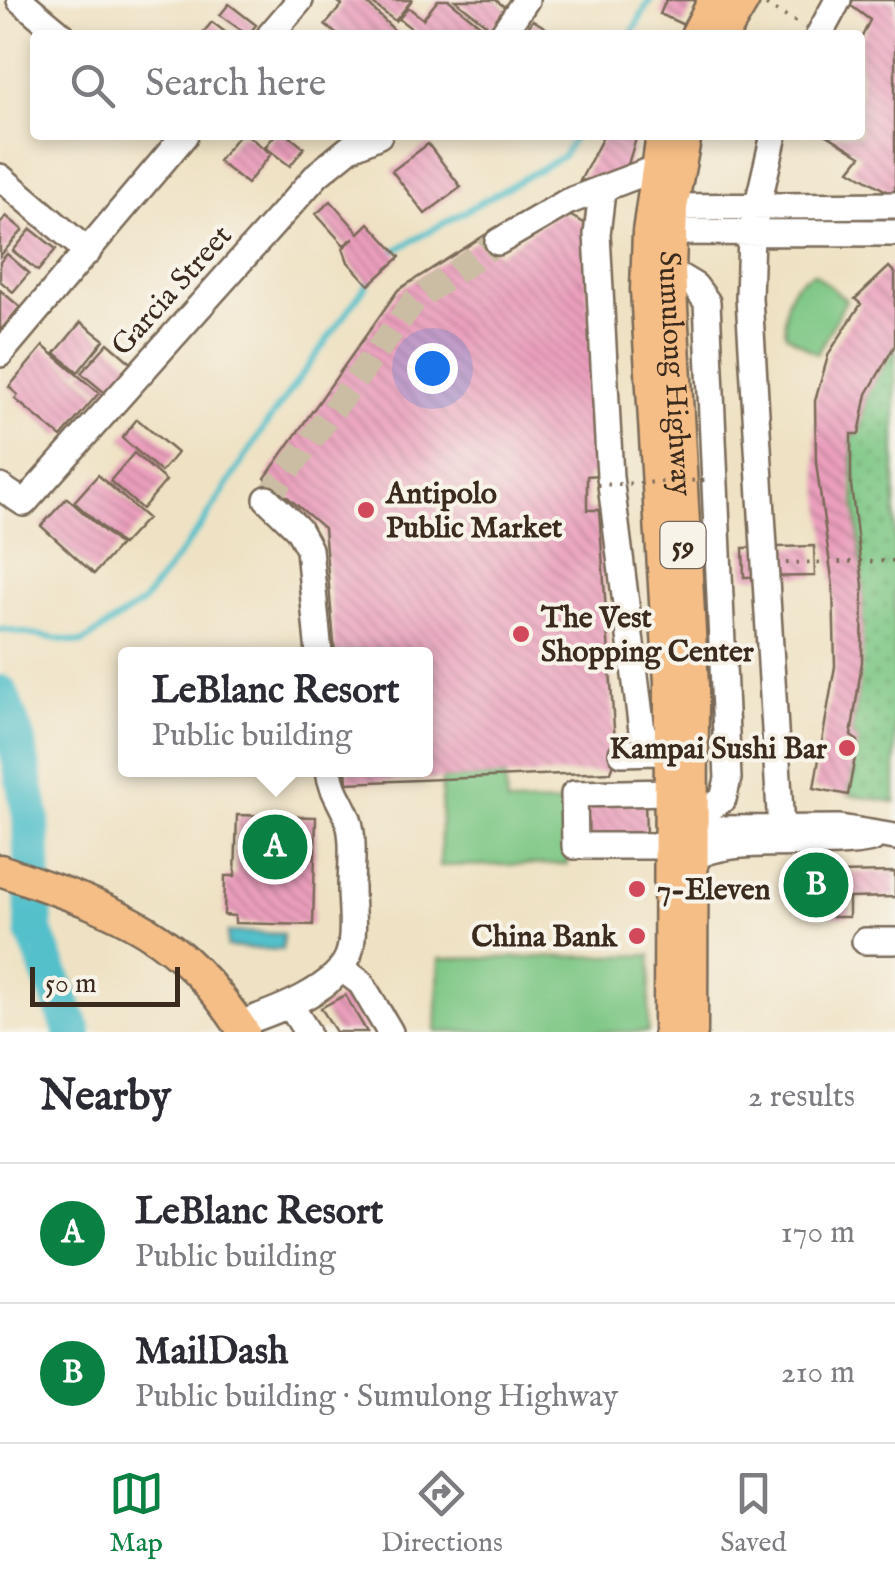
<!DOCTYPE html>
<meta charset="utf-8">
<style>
:root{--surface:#fff;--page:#f7f7f7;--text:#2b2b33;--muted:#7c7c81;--line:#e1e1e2;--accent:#0b8043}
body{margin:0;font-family:"IM FELL English",serif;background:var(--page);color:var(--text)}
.scale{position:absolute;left:30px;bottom:25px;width:150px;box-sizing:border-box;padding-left:10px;border:5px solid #3b2a1e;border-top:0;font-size:28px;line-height:35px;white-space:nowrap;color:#3b2a1e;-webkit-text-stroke:8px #f7f3e8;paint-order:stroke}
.you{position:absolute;left:432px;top:368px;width:35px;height:35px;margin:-25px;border:8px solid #fff;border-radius:50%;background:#1a73e8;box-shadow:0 0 0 15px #1a73e833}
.badge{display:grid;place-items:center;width:65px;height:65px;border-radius:50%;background:var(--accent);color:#fff;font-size:32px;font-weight:700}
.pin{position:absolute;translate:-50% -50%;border:5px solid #fff;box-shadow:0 2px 10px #0006}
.popup{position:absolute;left:118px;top:647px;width:315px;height:130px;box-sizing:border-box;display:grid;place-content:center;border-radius:10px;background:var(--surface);filter:drop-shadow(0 2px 8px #0005);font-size:32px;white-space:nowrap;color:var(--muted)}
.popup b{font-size:38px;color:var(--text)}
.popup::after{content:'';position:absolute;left:50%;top:100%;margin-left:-20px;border:20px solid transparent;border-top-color:var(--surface)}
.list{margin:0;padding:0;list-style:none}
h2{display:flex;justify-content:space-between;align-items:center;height:130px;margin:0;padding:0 40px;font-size:42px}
h2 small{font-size:32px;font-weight:400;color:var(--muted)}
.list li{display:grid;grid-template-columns:65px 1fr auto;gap:30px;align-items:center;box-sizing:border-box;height:140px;padding:0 40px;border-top:2px solid var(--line)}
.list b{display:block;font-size:38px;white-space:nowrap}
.list p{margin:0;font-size:32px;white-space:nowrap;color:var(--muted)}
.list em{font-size:32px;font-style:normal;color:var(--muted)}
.icon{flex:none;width:55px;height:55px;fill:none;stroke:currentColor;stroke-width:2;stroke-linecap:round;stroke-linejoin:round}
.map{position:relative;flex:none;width:895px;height:1032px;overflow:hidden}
.search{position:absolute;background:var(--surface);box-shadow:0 5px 15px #0003;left:30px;right:30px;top:30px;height:110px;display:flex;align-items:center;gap:25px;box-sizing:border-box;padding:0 35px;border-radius:10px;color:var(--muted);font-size:38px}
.sheet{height:410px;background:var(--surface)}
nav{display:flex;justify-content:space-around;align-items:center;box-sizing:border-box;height:140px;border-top:2px solid var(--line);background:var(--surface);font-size:28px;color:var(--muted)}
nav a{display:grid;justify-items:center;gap:5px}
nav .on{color:var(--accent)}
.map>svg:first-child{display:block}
</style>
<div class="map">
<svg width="895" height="1032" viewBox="0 0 895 1032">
<defs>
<pattern id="park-dots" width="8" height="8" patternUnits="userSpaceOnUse" patternTransform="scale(2.5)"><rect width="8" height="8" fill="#7cc684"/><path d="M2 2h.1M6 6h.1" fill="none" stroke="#67a16b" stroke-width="1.8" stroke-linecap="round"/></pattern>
<pattern id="building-back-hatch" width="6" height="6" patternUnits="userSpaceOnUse" patternTransform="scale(2.5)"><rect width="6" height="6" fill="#eb9fbd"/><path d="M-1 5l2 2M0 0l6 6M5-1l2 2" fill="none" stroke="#c08299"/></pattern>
</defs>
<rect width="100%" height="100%" fill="#f7f3e8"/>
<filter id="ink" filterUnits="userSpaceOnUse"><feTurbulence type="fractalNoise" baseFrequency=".01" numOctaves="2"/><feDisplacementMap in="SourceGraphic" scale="20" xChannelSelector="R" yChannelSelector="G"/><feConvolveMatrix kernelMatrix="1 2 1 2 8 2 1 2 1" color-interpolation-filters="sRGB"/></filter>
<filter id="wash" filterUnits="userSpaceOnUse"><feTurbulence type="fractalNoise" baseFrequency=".0048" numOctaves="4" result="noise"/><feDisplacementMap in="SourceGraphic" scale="40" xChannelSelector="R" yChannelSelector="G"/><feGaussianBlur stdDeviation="2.25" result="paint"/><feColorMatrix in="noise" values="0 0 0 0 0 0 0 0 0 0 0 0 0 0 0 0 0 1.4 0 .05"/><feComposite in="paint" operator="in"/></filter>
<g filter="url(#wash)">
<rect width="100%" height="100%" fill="#efe2c4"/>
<path fill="#7cc684" stroke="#5c7851" stroke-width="2.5" d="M814,273L846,300L817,354L786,334C782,307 788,283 814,273Z
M505,776L507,804L565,803L567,864L440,866L442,779Z
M651,955L648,1032H436L439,959Z"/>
<path fill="url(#park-dots)" stroke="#5c7851" stroke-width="2.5" d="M895,345V802L848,795L858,741L851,736C859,687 864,639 862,589C861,537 851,487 851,434H859L867,394Z"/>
<path fill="#53c0ca" stroke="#477574" stroke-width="2.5" d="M228,932L283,934L282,950L227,947Z"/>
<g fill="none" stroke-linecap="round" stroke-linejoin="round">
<path stroke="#53c0ca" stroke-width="6" d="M631,35L650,0
M389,254L563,156L575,135
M0,629L82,643L142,603L202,525L263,429L370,280"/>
<path stroke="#53c0ca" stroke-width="38" d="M0,694L17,742L31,817L34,931L73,1032"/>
</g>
<g id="blocks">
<path fill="url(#building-back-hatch)" d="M336,0H364L399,35H338L325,25L342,5Z
M368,0H412L395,21Z
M438,0H449L486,30L482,35H420L399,19L408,7L423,19Z
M455,0H496L508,10L492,29Z
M666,0H696L684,25L660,14Z
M853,0H895V196L850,170L861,156L827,135H860V41L870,20L850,5Z
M229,4L256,25L248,35L220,15Z
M533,20L557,35H523Z
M212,22L229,35H201Z
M239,135H247L271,154L247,184L218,161Z
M275,135H288L304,148L290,166L265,147Z
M604,135H637L625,174L580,181Z
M428,144L461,187L425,214L392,171Z
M331,201L359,233L369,223L400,257L369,285L348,262L343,248L354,238L344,245L316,214Z
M561,211L584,223L599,475L587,476V510H599L616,757L611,772L347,783L346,770H425V654H335L324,528L265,478L398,290L485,235L498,254Z
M6,216L23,230L0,256V224Z
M31,229L56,249L38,271L13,251Z
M7,254L29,273L13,292L0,281V262Z
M889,267L895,273V345L867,394L859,434H851V485L863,585L862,662L851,736L858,741L848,795L814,788L835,666L833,586L816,463L815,401L829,353L861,304L855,299Z
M0,290L20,307L0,331Z
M81,322L104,340L78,372L55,353Z
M108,343L137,368L111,398L81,373Z
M43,346L99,393L61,437L15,399L18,395L9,387Z
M137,419L177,453L161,472L122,438Z
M134,453L166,481L142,509L110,481Z
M98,475L147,518L122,545L74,502Z
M67,498L120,545L94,574L41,526Z
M814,546L815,576L744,577L743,548Z
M645,801L646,836L583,837L582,802Z
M237,815L316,817L313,925L235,923V916L224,915L225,876H235Z
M895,872V897L849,898V917H832V873Z
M345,995L367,1032H336L321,1008Z"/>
</g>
</g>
<g filter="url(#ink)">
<use href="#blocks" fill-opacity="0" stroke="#7a6a58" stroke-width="2.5"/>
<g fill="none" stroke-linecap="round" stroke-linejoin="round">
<path stroke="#cbbda3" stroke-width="25" stroke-dasharray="25 12" stroke-linecap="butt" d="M267,499L414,301L498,242"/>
<defs>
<path id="minor" d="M20,0L62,35
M270,35L300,0
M502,35L526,0
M819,35L838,0
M774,135L751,234L749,298L781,829
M0,177L88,252
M602,192L597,234L610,477L642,731L656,752L671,757
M672,207L895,205
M655,232L895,233
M498,242L567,202L654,169
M670,271L695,286L707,302L728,779L723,799L694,819L717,829L840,828L895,837
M0,354L185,135
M0,487L24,503L318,174L350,148L379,135
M267,499L298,529L309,549L319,654
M622,753L656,752
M671,792L574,794L575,846H671
M695,858C729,834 824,850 872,839
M865,941H895
M341,968L361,983L390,1032
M290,1005L307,1032
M239,1024C271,1013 342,989 350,950C355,931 351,907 351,888C351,867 355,840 348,819C341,801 331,790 329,770"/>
<g id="major">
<path d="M696,35L714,0"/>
<path d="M723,35L744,0"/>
<path d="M662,135L648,232L646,290L670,683L669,1032"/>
<path id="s1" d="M686,135L672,207L670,271L693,686L692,1032"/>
<path d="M0,870C110,909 177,927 244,1032"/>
</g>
</defs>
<use href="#minor" stroke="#7a6a58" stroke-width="30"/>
<use href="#major" stroke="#7a6a58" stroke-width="35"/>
<path stroke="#7a6a58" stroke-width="4" stroke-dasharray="2.5 8" stroke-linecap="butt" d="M766,5L801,25
M786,563L895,561"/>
<use href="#minor" stroke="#fff" stroke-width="25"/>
<use href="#major" stroke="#f5be86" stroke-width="30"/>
<path stroke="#7a6a58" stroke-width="4" stroke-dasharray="2.5 8" stroke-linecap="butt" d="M597,485L706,480"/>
</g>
</g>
<g fill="#d1495b" stroke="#f7f3e8" stroke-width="4">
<circle cx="366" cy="510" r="10"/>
<circle cx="521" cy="634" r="10"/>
<circle cx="847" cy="748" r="10"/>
<circle cx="637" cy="889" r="10"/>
<circle cx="637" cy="936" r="10"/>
</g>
<g text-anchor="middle" stroke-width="8" stroke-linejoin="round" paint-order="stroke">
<rect fill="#f7f3e8" stroke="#73665b" stroke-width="2.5" x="660.5" y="522" width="45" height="46" rx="8"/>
<g font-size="28" font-weight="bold" fill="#3b2a1e">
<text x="683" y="555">59</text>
</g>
<g font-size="30" fill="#3b2a1e" stroke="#f7f3e8">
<text transform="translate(171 290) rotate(-48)" y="10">Garcia Street</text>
<text dy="10" stroke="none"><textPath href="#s1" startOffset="240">Sumulong Highway</textPath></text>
</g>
<g font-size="30" font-weight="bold" fill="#3b2a1e" stroke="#f7f3e8" text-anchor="start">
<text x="386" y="503">Antipolo<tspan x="386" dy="34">Public Market</tspan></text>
<text x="541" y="627">The Vest<tspan x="541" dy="34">Shopping Center</tspan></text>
<text x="827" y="758" text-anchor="end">Kampai Sushi Bar</text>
<text x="657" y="899">7-Eleven</text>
<text x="617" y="946" text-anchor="end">China Bank</text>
</g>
</g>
</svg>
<div class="scale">50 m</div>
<div class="you"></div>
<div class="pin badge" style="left:275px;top:847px">A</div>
<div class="popup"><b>LeBlanc Resort</b>Public building</div>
<div class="pin badge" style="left:816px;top:885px">B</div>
<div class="search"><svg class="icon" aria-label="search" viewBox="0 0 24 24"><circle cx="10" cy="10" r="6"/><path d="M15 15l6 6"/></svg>Search here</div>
</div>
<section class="sheet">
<h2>Nearby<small>2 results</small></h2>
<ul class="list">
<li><span class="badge">A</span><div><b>LeBlanc Resort</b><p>Public building</p></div><em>170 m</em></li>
<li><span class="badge">B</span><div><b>MailDash</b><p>Public building · Sumulong Highway</p></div><em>210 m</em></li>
</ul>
</section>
<nav>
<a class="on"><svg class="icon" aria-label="map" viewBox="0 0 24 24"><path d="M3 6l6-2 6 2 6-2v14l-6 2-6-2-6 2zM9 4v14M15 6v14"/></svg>Map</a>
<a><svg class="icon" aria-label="directions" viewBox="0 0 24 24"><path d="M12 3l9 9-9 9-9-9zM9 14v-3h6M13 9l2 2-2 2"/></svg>Directions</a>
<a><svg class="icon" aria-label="saved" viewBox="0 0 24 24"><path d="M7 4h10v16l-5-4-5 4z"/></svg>Saved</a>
</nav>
